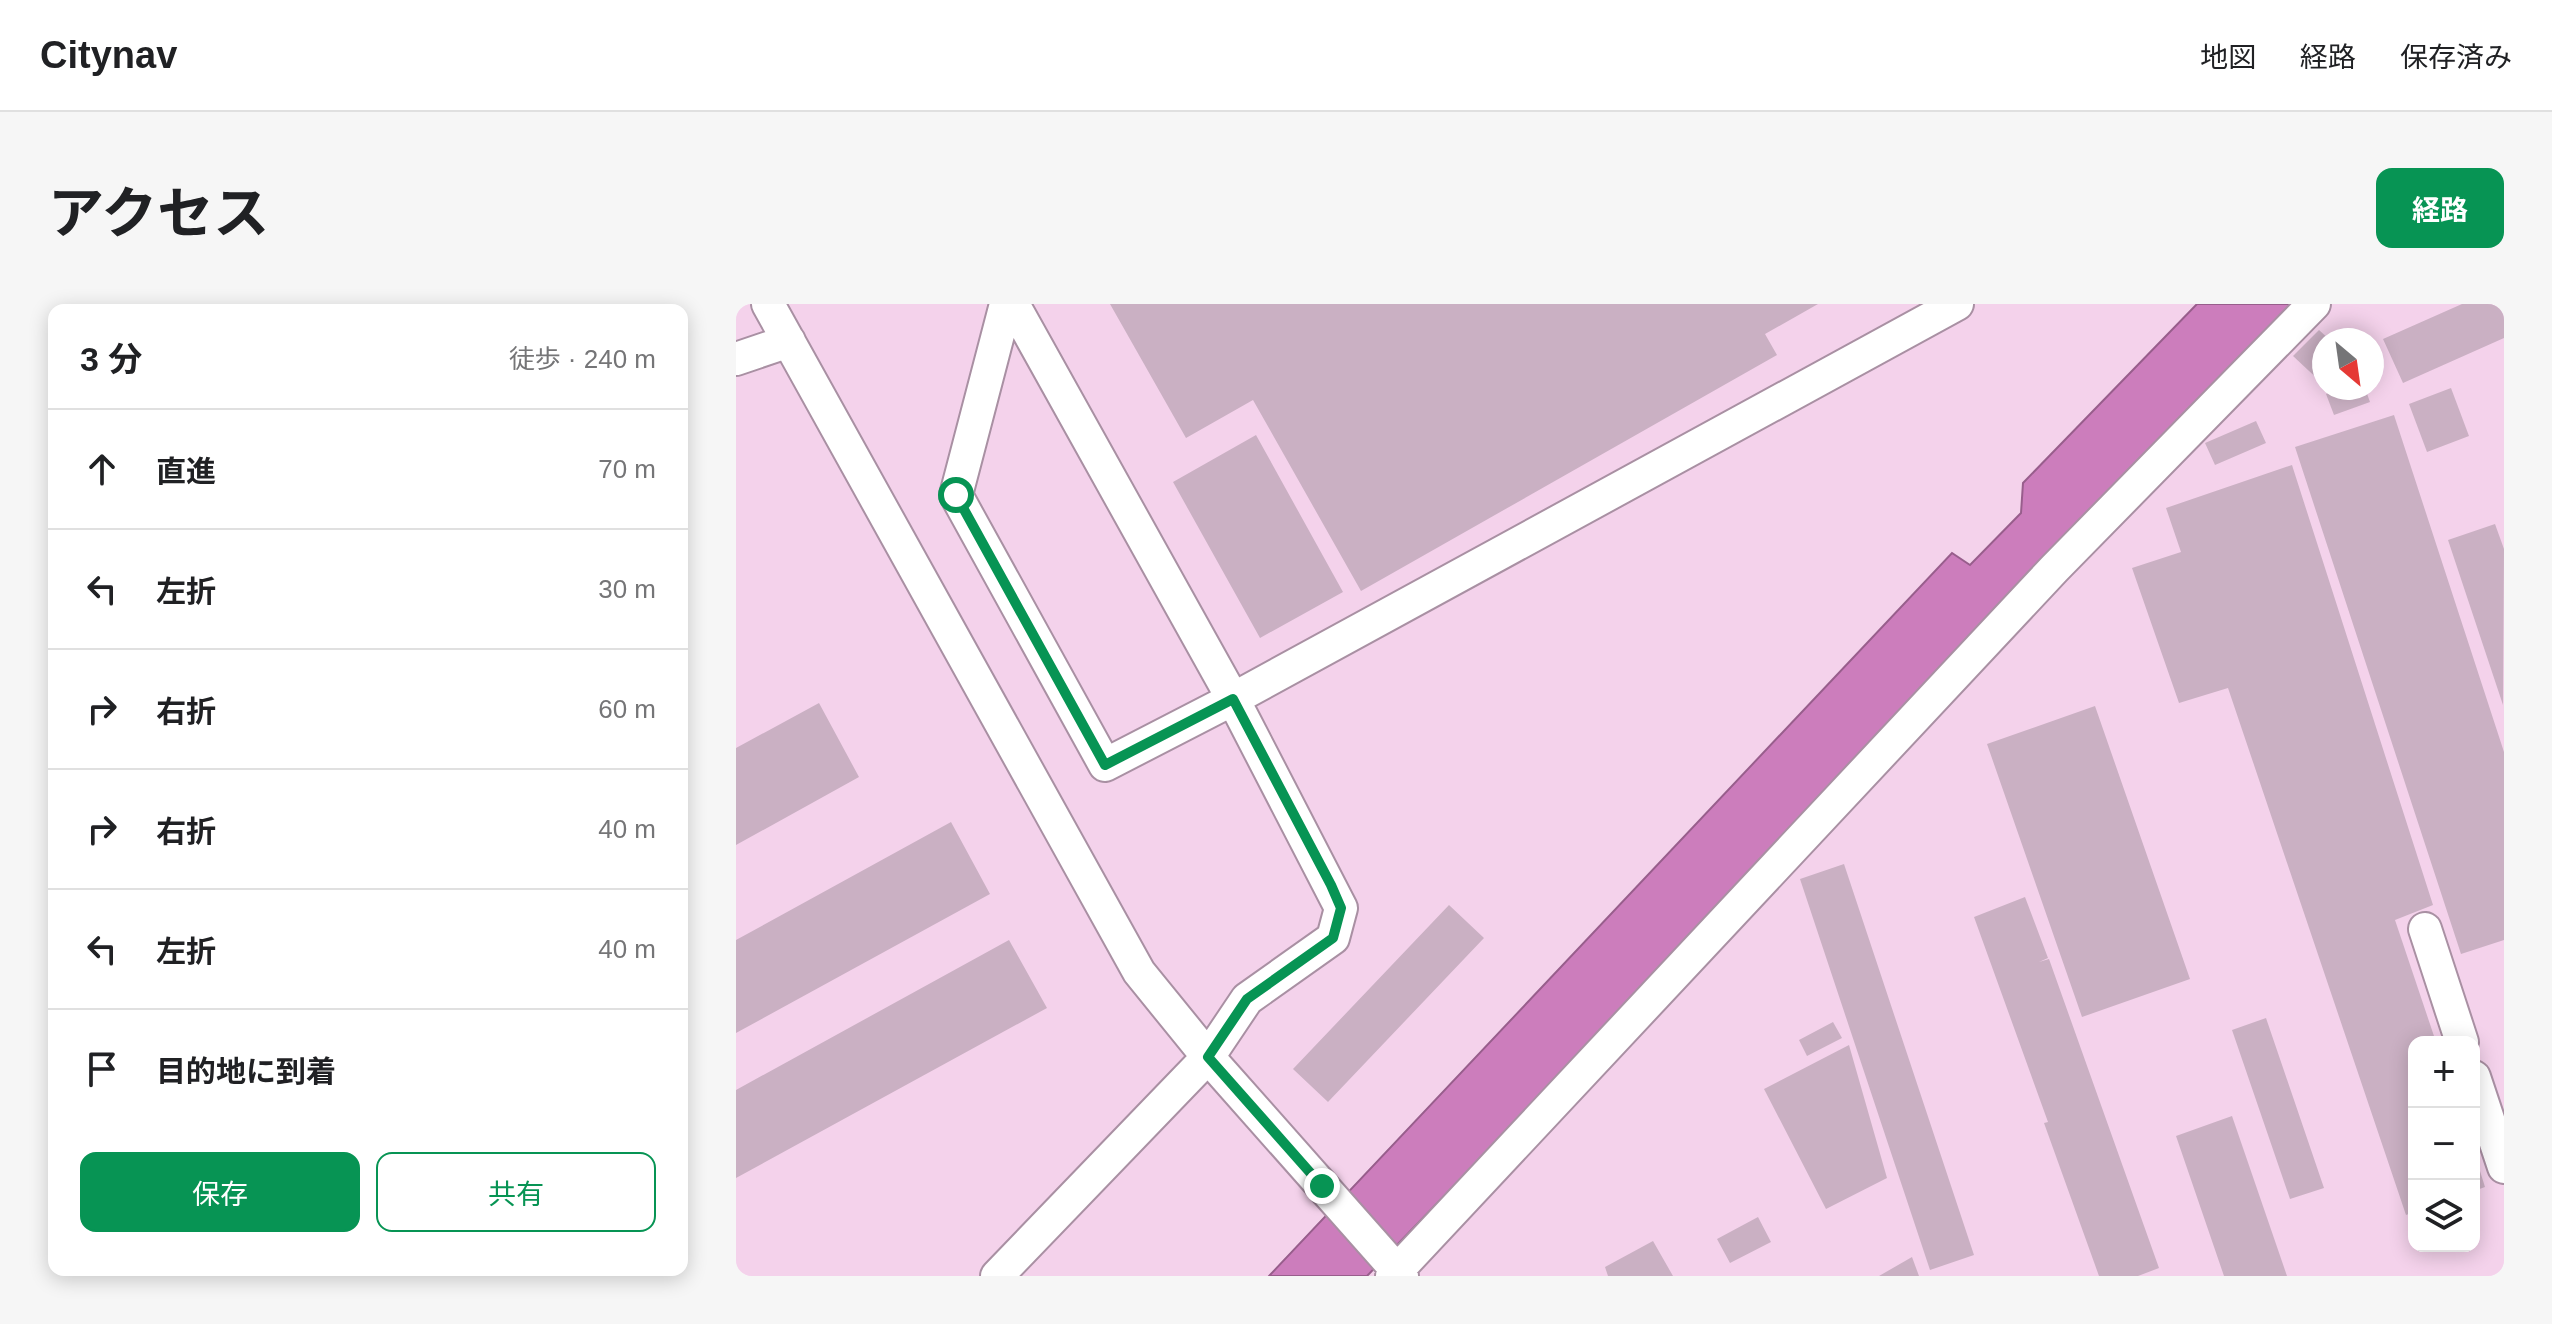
<!DOCTYPE html>
<html lang="ja">
<meta charset="utf-8">
<style>
:root{--surface:#fff;--page:#f6f6f6;--text:#202124;--muted:#757577;--line:#e0e0e0;--accent:#079454}
body{margin:0;font-family:Arial,"Noto Sans JP",sans-serif;background:var(--page);color:var(--text)}
.controls{position:absolute;right:24px;bottom:24px;display:grid;overflow:hidden;border-radius:16px;box-shadow:0 4px 20px #0003}
.controls button{width:72px;height:72px;display:grid;place-items:center;padding:0;border:0;border-bottom:2px solid var(--line);background:var(--surface);color:var(--text);font:40px sans-serif}
.compass{position:absolute;left:1576px;top:24px;width:72px;height:72px;border-radius:50%;background:var(--surface);box-shadow:0 4px 20px #0003;rotate:151deg}
.stop{position:absolute;width:24px;height:24px;margin:-18px;border:6px solid #079454;border-radius:50%;background:#fff}
.stop.end{background:#079454;border-color:#fff;box-shadow:0 2px 8px #0008}
.list{margin:0;padding:0;list-style:none}
h2{display:flex;justify-content:space-between;align-items:center;height:104px;margin:0;padding:0 32px;font-size:34px}
h2 small{font-size:26px;font-weight:400;color:var(--muted)}
.list li{display:grid;grid-template-columns:52px 1fr auto;gap:24px;align-items:center;box-sizing:border-box;height:120px;padding:0 32px;border-top:2px solid var(--line)}
.list b{display:block;font-size:30px;white-space:nowrap}
.list em{font-size:26px;font-style:normal;color:var(--muted)}
.actions{display:flex;gap:16px;padding:24px 32px}
.actions a{flex:1;padding:18px 0;border:2px solid var(--accent);border-radius:16px;text-align:center;font-size:28px;color:var(--accent)}
.actions .main{background:var(--accent);color:#fff}
.icon{flex:none;width:44px;height:44px;fill:none;stroke:currentColor;stroke-width:2;stroke-linecap:round;stroke-linejoin:round}
.map{position:relative;flex:none;width:1768px;height:972px;overflow:hidden;border-radius:16px}
header{display:flex;align-items:center;gap:48px;box-sizing:border-box;height:112px;padding:0 40px;background:var(--surface);border-bottom:2px solid var(--line)}
header strong{font-size:38px}
nav{display:flex;gap:44px;margin-inline-start:auto;font-size:28px}
.intro{display:flex;align-items:center;justify-content:space-between;box-sizing:border-box;height:192px;padding:0 48px}
h1{margin:0;font-size:56px}
.button{padding:20px 36px;border-radius:16px;background:var(--accent);color:#fff;font-size:28px;font-weight:700}
main{display:flex;gap:48px;padding:0 48px}
aside{flex:1;background:var(--surface);border-radius:16px;box-shadow:0 4px 20px #0003}
.map>svg:first-child{display:block}
</style>
<header>
<strong>Citynav</strong>
<nav><a>地図</a><a>経路</a><a>保存済み</a></nav>
</header>
<div class="intro"><h1>アクセス</h1><a class="button">経路</a></div>
<main>
<aside>
<h2>3 分<small>徒歩 · 240 m</small></h2>
<ul class="list">
<li><svg class="icon" aria-label="ahead" viewBox="0 0 24 24"><path d="M12 20V5M6 11l6-6 6 6"/></svg><div><b>直進</b></div><em>70 m</em></li>
<li><svg class="icon" aria-label="left" viewBox="0 0 24 24"><path d="M17 20v-9H6M10 6l-5 5 5 5"/></svg><div><b>左折</b></div><em>30 m</em></li>
<li><svg class="icon" aria-label="right" viewBox="0 0 24 24"><path d="M7 20v-9h11M14 6l5 5-5 5"/></svg><div><b>右折</b></div><em>60 m</em></li>
<li><svg class="icon" aria-label="right" viewBox="0 0 24 24"><path d="M7 20v-9h11M14 6l5 5-5 5"/></svg><div><b>右折</b></div><em>40 m</em></li>
<li><svg class="icon" aria-label="left" viewBox="0 0 24 24"><path d="M17 20v-9H6M10 6l-5 5 5 5"/></svg><div><b>左折</b></div><em>40 m</em></li>
<li><svg class="icon" aria-label="arrive" viewBox="0 0 24 24"><path d="M6 21V4h12l-3 4 3 4H6"/></svg><div><b>目的地に到着</b></div></li>
</ul>
<div class="actions"><a class="main">保存</a><a>共有</a></div>
</aside>
<div class="map">
<svg width="1768" height="972" viewBox="0 0 1768 972">
<rect width="100%" height="100%" fill="#fadff4"/>
<path fill="#f4d2eb" fill-rule="evenodd" d="M0,0H1461L1287,179L1285,209L1234,261L1215,249L531,972H0Z
M1569,0H1768V972H631ZM1588,36H1636V84H1588ZM1678,738H1738V942H1678Z"/>
<path fill="#cc7dbc" stroke="#985e8c" stroke-width="2" d="M1461,0H1569L631,972H533L1216,249L1234,261L1285,209L1287,179Z"/>
<path fill="#cab0c3" d="M374,0H1082L1029,30L1041,51L625,287L517,96L450,134Z
M1726,0H1768V34L1667,79L1647,35Z
M1583,26L1594,36H1588V81L1557,52Z
M1607,84H1629L1634,98L1598,111L1590,90Z
M1715,84L1733,132L1691,148L1673,100Z
M1658,111L1768,448V636L1725,650L1559,143Z
M1520,117L1530,139L1479,161L1469,139Z
M520,131L607,288L524,334L437,178Z
M1556,161L1697,601L1659,616L1700,738H1678V908L1670,911L1492,384L1443,399L1396,264L1445,248L1430,204Z
M1759,220L1768,245L1767,401L1712,236Z
M83,399L123,473L0,541V444Z
M1359,402L1454,675L1346,713L1251,440Z
M215,518L254,590L0,729V636Z
M1108,560L1238,951L1194,966L1064,575Z
M1289,593L1312,654L1303,658L1313,655L1423,964L1402,972H1363L1308,819L1312,818L1238,613Z
M713,601L748,634L592,798L557,765Z
M273,636L311,704L0,874V786Z
M1530,714L1588,884L1554,895L1496,726Z
M1097,718L1106,734L1071,752L1063,736Z
M1113,741L1151,874L1090,905L1028,785Z
M1496,812L1551,972H1488L1440,832Z
M1739,851L1749,883L1738,887V852Z
M1022,913L1035,938L994,959L981,935Z
M917,937L937,972H872L869,963Z
M1176,953L1183,972H1143Z"/>
<g fill="none" stroke-linecap="round" stroke-linejoin="round">
<defs>
<path id="minor" d="M32,0L403,668L472,753L666,972
M270,0L220,191L369,461L497,395L1221,0
M0,55L53,37
M1689,625L1726,738
M1738,773L1768,863
M261,972L472,753L511,695L597,634L605,604L497,395L277,0
M656,972L1318,265L1578,0"/>
</defs>
<use href="#minor" stroke="#a990a3" stroke-width="36"/>
<use href="#minor" stroke="#fff" stroke-width="32"/>
</g>
<g fill="none" stroke-linecap="round" stroke-linejoin="round">
<path stroke="#079454" stroke-width="10" d="M220,191L369,461L497,395L595,581L605,604L597,634L511,695L472,753L586,882"/>
</g>
</svg>
<div class="controls">
<button>+</button>
<button>−</button>
<button><svg class="icon" aria-label="layers" viewBox="0 0 24 24"><path d="M12 4l9 5-9 5-9-5zM3 14l9 5 9-5"/></svg></button>
</div>
<svg class="compass" viewBox="-18 -18 36 36"><path d="M0-13l5 13h-10z" fill="#e53935"/><path d="M0 13l5-13h-10z" fill="#757577"/></svg>
<div class="stop" style="left:220px;top:191px"></div>
<div class="stop end" style="left:586px;top:882px"></div>
</div>
</main>
